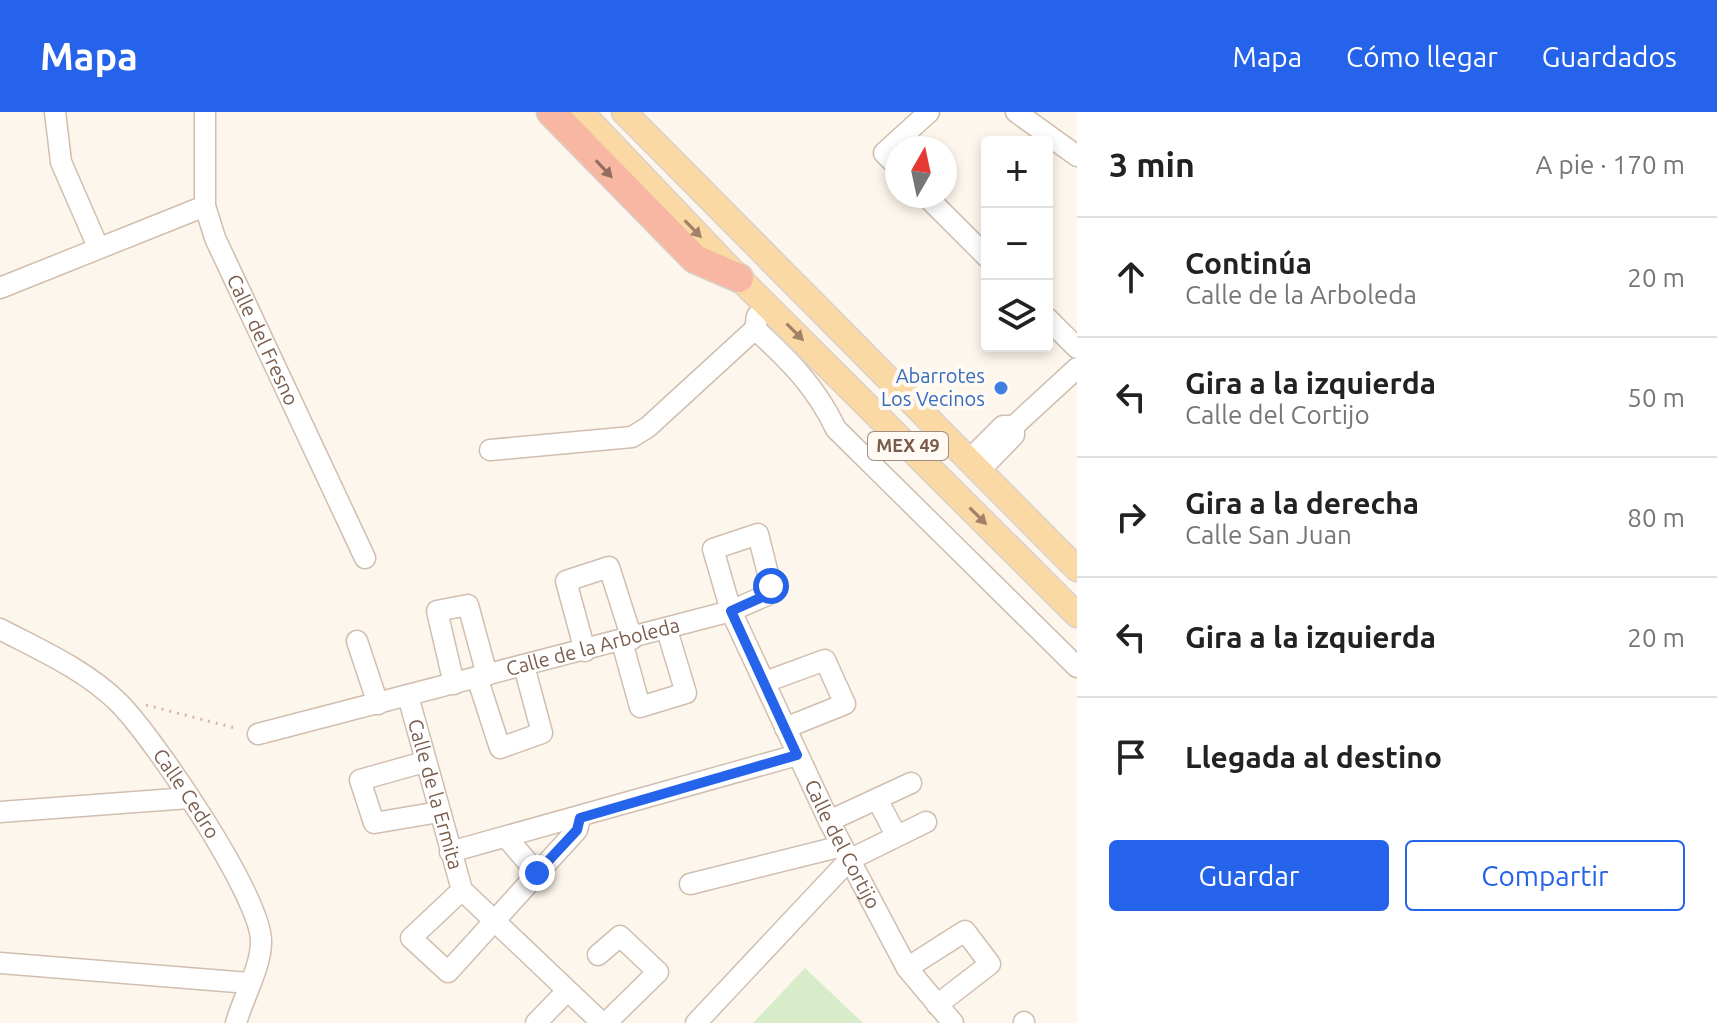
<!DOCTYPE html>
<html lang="es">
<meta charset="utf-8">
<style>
:root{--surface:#fff;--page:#f2f2f2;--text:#222;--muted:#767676;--line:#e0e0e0;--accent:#2563eb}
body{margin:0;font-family:Ubuntu,sans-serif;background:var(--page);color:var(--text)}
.controls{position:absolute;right:24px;top:24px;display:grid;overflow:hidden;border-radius:8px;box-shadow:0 4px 12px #0003}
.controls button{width:72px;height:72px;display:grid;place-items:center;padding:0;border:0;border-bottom:2px solid var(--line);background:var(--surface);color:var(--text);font:40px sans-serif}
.compass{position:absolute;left:885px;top:24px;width:72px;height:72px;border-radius:50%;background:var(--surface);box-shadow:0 4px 12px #0003;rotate:9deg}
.stop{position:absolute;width:24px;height:24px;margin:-18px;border:6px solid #2563eb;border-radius:50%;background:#fff}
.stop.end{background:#2563eb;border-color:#fff;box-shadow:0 2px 8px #0008}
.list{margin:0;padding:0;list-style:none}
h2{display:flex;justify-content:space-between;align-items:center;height:104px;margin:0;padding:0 32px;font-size:34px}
h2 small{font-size:26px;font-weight:400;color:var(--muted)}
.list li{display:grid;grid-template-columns:52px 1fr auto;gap:24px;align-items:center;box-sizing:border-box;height:120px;padding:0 32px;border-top:2px solid var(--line)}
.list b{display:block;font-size:30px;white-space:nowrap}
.list p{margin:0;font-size:26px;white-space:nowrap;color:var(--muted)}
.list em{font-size:26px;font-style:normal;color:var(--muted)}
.actions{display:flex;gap:16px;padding:24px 32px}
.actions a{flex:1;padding:18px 0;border:2px solid var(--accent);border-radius:8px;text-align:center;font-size:28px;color:var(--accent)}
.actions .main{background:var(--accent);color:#fff}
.icon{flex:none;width:44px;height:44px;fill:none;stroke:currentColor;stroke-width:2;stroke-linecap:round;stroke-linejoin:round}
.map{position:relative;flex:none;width:1077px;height:911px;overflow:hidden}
header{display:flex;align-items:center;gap:48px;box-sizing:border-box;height:112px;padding:0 40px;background:var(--accent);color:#fff}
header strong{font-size:38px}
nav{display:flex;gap:44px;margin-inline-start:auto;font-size:28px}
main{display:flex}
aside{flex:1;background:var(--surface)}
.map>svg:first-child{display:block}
</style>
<header>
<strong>Mapa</strong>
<nav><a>Mapa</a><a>Cómo llegar</a><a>Guardados</a></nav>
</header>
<main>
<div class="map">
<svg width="1077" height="911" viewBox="0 0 1077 911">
<rect width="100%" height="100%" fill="#fdf6ec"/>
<path fill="#d8ecc9" d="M805,856L863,911H753Z"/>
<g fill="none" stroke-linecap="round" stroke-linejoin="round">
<defs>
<g id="minor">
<path d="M55,0L61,50L98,135"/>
<path id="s1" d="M205,0V94L215,126L365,446"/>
<path d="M1016,0L1077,44"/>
<path d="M897,54L884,41L929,0"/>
<path d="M926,84L987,145"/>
<path d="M0,176L205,94"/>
<path d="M1047,206L1077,236"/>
<path d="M755,217C789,248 816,275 836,317L1077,555"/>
<path d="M490,338L632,325L648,315L755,217L757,204"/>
<path d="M969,348L1003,314H1014"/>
<path d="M980,358L1014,323V314L1077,256"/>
<path id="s2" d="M0,517C40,538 86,558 119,591C153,625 262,785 261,830C261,855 243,886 236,911"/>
<path d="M357,529L378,592"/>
<path d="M622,530L640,595L686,581L667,518"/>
<path d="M585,539L566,469L609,455L632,527"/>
<path d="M477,565L500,636L542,621L524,554"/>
<path d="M765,570L825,548L845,592L785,616"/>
<path d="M454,572L437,499L468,493L487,563"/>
<path id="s3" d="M408,584L462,778L602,911"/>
<path id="s4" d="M258,622L731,499L767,483L771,474L758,422L713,437L731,499L829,709L907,856L953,911"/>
<path d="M424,650L360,668L374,711L439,700"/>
<path d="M877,687L896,723"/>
<path d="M0,700L189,686"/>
<path d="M829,709L911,671"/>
<path d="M506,725L537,761"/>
<path d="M450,740L797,643"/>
<path d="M690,772L842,734"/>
<path d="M462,778L411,826L448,860L577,718L580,706"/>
<path d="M598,843L620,824L658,860L606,911"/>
<path d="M0,851L249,871"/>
<path d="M907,856L965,819L990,852L937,893"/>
<path d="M1024,910V911"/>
<path d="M536,911L566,880"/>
<path d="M696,911L849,748L926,710"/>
</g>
<path id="major" d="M581,0L739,166L1077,503
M624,0L1077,457"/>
<path id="highway" d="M551,0L695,147L739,166"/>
</defs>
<use href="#minor" stroke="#d1beb0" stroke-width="23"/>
<use href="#major" stroke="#dad1cd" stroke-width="27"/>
<use href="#highway" stroke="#dad1cd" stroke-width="31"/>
<path stroke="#d9b8a5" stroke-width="3" stroke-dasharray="2 6" stroke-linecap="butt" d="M146,593L239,617"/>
<use href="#minor" stroke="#fff" stroke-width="20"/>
<use href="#major" stroke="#fbd9a5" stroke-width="24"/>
<use href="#highway" stroke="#f7b7a3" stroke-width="28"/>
</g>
<defs><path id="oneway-solid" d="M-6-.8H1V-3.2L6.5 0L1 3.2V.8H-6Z" transform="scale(2)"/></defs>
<use fill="#936e5e" href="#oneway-solid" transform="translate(604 57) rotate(47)"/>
<g fill="#a18267">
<use href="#oneway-solid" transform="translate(693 117) rotate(46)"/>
<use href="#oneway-solid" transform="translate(795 220) rotate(45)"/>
<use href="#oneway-solid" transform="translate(978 404) rotate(45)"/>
</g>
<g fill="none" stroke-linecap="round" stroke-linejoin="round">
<path stroke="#2563eb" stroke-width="10" d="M537,761L577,718L580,706L797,643L731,499L767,483L771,474"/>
</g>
<circle fill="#3f7fe0" stroke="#fffaf3" stroke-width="3" cx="1001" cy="276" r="8"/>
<g text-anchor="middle" stroke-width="8" stroke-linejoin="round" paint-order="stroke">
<rect fill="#fffaf3" stroke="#a28b7f" stroke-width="2" x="868" y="320" width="80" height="28" rx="6"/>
<g font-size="18" font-weight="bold" fill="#7a5c4d">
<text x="908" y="340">MEX 49</text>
</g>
<g font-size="20" fill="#7a5c4d" stroke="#fffaf3">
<text dy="7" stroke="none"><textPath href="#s1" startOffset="240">Calle del Fresno</textPath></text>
<text dy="7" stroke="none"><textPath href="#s4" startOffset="346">Calle de la Arboleda</textPath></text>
<text dy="7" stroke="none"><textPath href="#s3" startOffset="102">Calle de la Ermita</textPath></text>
<text dy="7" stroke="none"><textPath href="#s2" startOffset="254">Calle Cedro</textPath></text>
<text dy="7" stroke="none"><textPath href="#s4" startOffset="962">Calle del Cortijo</textPath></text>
</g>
<g font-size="20" fill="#366cbe" stroke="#fffaf3" text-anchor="end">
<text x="985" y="271">Abarrotes<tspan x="985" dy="23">Los Vecinos</tspan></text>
</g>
</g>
</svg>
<div class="controls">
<button>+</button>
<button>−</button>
<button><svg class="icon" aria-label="layers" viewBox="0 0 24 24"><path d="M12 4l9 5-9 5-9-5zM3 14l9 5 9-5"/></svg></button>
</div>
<svg class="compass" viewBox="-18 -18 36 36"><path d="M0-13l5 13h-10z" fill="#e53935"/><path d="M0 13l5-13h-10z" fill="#767676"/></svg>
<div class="stop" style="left:771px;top:474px"></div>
<div class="stop end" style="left:537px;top:761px"></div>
</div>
<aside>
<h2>3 min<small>A pie · 170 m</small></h2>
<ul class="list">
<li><svg class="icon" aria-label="ahead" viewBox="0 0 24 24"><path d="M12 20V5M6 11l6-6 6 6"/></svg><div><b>Continúa</b><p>Calle de la Arboleda</p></div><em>20 m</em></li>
<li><svg class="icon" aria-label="left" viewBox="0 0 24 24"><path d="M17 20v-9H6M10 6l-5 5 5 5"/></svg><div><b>Gira a la izquierda</b><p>Calle del Cortijo</p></div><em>50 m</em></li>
<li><svg class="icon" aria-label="right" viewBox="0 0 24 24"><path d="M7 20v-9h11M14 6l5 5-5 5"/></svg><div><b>Gira a la derecha</b><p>Calle San Juan</p></div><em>80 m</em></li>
<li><svg class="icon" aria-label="left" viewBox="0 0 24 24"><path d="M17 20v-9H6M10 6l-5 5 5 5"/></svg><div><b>Gira a la izquierda</b></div><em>20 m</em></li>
<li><svg class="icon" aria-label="arrive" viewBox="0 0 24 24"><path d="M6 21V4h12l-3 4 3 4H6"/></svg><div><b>Llegada al destino</b></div></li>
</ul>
<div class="actions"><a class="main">Guardar</a><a>Compartir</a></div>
</aside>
</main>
